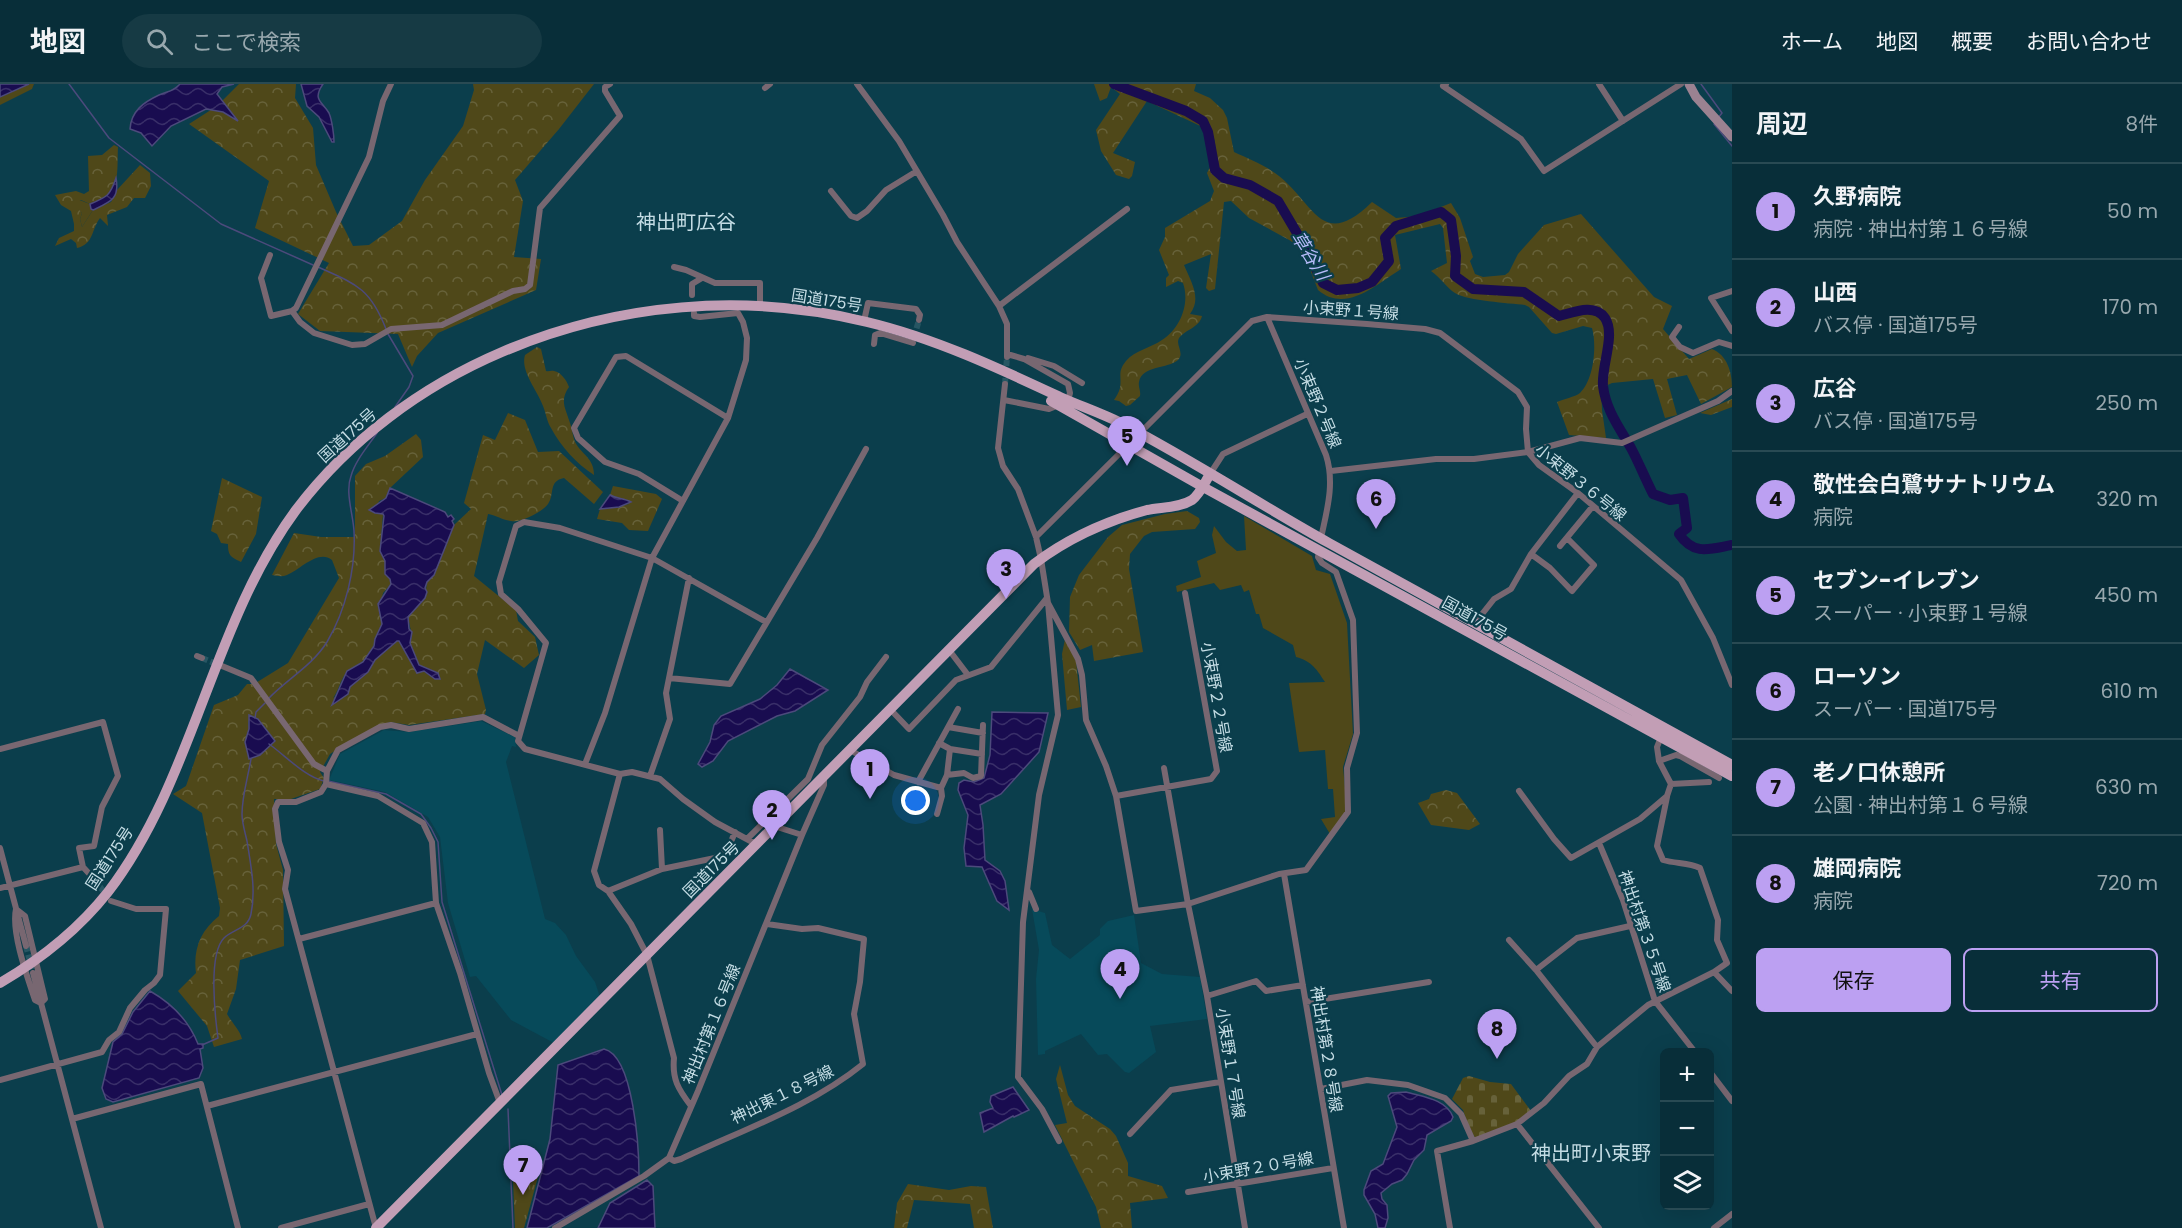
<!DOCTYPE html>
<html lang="ja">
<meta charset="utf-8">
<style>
:root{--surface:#082e39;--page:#163a44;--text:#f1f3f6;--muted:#98a8ae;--line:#294a53;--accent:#bca0f2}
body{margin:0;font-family:Poppins,"Noto Sans JP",sans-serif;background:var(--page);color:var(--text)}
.controls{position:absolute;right:18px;bottom:18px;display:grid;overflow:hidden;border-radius:9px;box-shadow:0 6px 24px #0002}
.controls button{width:54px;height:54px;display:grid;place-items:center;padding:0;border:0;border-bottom:2px solid var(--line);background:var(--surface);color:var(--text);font:30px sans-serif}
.you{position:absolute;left:916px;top:717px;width:21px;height:21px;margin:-15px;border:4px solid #fff;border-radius:50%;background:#1a73e8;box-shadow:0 0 0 9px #1a73e833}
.badge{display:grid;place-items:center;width:39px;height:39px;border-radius:50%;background:var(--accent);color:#111;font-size:20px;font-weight:700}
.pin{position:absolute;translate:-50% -50px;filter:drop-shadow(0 2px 3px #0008)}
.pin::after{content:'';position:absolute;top:32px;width:21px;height:18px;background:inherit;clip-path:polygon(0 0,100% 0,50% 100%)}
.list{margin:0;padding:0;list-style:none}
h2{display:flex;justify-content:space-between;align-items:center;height:78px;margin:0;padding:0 24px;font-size:26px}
h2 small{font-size:20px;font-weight:400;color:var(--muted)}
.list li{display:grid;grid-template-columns:39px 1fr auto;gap:18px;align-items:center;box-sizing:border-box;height:96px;padding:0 24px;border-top:2px solid var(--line)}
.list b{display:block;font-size:22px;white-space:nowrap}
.list p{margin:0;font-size:20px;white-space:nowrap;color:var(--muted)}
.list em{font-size:20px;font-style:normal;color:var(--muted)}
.actions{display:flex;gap:12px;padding:18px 24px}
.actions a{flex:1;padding:14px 0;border:2px solid var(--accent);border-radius:9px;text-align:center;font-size:21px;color:var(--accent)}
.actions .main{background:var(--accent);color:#111}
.icon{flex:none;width:33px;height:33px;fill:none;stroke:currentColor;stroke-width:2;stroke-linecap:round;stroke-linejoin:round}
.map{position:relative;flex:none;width:1732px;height:1144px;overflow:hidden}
header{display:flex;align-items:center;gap:36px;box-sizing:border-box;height:84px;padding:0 30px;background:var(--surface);border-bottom:2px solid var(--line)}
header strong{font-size:28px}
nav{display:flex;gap:33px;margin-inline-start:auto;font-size:21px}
.search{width:420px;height:54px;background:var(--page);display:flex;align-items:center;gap:15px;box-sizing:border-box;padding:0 21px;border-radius:33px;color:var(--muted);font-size:22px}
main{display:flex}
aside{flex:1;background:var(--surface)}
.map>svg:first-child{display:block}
</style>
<header>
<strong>地図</strong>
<div class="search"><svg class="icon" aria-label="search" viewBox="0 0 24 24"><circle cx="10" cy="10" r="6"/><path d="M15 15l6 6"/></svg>ここで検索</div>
<nav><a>ホーム</a><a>地図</a><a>概要</a><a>お問い合わせ</a></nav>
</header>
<main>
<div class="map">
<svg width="1732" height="1144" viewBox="0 0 1732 1144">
<defs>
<pattern id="forest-crowns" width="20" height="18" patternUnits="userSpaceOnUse" patternTransform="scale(1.5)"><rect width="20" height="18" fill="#4f4819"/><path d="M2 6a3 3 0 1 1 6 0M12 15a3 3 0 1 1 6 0" fill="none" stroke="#67623a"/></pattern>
<pattern id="cemetery-stones" width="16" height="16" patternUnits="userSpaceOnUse" patternTransform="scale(1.5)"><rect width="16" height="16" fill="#4f4819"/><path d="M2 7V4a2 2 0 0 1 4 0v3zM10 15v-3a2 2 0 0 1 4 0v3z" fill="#67623a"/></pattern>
<pattern id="park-tufts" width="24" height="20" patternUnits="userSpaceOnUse" patternTransform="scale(1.5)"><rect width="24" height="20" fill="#4f4819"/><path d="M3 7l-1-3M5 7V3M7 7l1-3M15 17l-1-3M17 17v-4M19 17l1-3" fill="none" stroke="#67623a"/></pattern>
<pattern id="water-waves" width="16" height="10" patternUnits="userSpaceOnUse" patternTransform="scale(1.5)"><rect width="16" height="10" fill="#190c50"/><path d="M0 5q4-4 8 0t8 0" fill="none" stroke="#392f69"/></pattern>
</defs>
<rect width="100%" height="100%" fill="#0b3e4c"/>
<path fill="#074a5a" d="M481,637L515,653L516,663L512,662L506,678L545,835L555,839L566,851L576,872L595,898L600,913L554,959L511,936L476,892L470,893L448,819L440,753L428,733L385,708L329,696L340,670L384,646L409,648Z
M1032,825L1045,829L1052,861L1070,875L1100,851V845L1108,837L1134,831L1141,879L1162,890L1200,893L1207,935L1150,942L1156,968L1129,989L1125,988L1107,970L1098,971L1081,950L1045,967V970L1038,971L1036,895L1039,866Z"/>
<path fill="#4f4819" d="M29,0H34L32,5L0,21V13Z
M77,115L90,120L93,126L82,143L80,135L82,129L72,119V117Z
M1244,432L1312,472L1316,486L1330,490L1347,539L1353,650L1343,683L1346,714V729L1330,750L1321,735L1335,733L1333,705H1328L1325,666L1299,668L1289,599L1325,598C1317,586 1312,577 1296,573L1293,561L1263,544L1259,530H1256L1249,506L1244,508L1241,501L1220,506L1214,499L1177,508L1176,502L1201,493L1197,477L1216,469L1212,451L1214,442L1226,458L1237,467L1246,466Z"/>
<path fill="url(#forest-crowns)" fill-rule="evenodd" d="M239,0H296L295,14L313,44L316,81L336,128L353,162L369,161L402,137L425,96L463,42L474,6L473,0H594L559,45L515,96L523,117L514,173L541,175L536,206L438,249L417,272L412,283L398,250L320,247L298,230L329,179L255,144L269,97L189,40L217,22Z
M1094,0H1196L1194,7L1210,14L1223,26L1227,34L1234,68C1249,75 1265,81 1279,92C1315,121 1322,167 1372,118L1396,134L1418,132L1451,119L1460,134L1473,173L1470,177L1475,190L1483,193L1505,191L1509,188L1518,170L1544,141L1581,130L1654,213L1672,222L1663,245L1689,275L1712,265C1727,271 1732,288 1732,303L1701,320L1687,291L1667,295L1677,331L1665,334L1653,295L1612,299L1601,304L1602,326L1606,354L1569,351L1557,318C1563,315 1575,313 1580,309C1594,296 1597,261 1592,244L1583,242L1556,250L1552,249L1529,223L1525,221C1509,219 1468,217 1455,209C1447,204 1441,194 1431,187L1447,179L1443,144L1440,140L1395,151L1401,185C1377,200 1346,230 1318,206L1305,173L1291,157L1249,134L1231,117L1224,118L1215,205L1209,207L1206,204L1211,170L1184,181C1191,198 1202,214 1190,230L1202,232C1199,244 1186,245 1179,254C1175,261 1185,269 1178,276C1168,285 1142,281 1139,298C1138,303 1141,307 1140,312L1130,321L1126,322L1119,317L1114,316C1116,313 1119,308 1120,304C1122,292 1117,288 1126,277C1135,266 1151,264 1162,256C1181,244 1190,219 1183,199L1178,197L1166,203V194L1169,191L1159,166L1165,153V144L1210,117L1214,107L1207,89C1215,75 1219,63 1211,47L1147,17L1113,69L1135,78L1132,92L1129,95L1116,91L1101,67L1096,46L1120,10L1111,3L1107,14L1100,17Z
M114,61L118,63C117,77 120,102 108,111C103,115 96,118 90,120L81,116L72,117L82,129L80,135L82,143L93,126L111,118L117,106L140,81L150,89L151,102L145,114H134L127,123L107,131L108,142L100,134C91,146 94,160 77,164L76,159L71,155L55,162L59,154L74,147V140L71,127L61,121L55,111L76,107L84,110L89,107L88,72L102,71Z
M537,263L541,265L546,287C549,288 551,286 554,287C561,288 567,297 569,303C559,317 566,325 570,339C572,345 573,353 575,358C582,371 594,374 594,391C577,380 561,363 551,344C547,338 546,329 543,322C538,307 520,287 525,271Z
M1732,315V323L1711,331L1700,329Z
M508,329L525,336L538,368L559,367L603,408L594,420L564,394C548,397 555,410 548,420C542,428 521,439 511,437C503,436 495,431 488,430L474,492L516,526L518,537L535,553L539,571L524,584L485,556L477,590L486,626L485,630L409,641L390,638L359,652L330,670L320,688L324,694L320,705L291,715H274L276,760L283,786L284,862L240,876L236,905L227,930C232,939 240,946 242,955L214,963L207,942L178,907L196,889C193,866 200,847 219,832L220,824L202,729L173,710L186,702L214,621L238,611L247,600H254L288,579L339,494L332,476C318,465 300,486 287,491C282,493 277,492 272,491L294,449L321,453H355V392L366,380L385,372L416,350L421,356L423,373L390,404L386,414L379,417L375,429L383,430L380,467L385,477V490L390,495L391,500L383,509L379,527L382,540C376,553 374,568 362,578C357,582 350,584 346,589C340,597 339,606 333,614L368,588L375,576L397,557H399L411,579L435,595L427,585L419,581L410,559L412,552L408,533L425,514L427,498L434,491L454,441L471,425L464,419L483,351L495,356ZM248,636L260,671L245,658L249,645Z
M222,394L262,413L256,450L241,478C231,473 228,472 228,460L221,459L217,450L211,447Z
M613,402L656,410L662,415L648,447L629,446L622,439L597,435L600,425L629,420L610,411Z
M1187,427L1199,434L1200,438L1195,445L1152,448L1144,452L1130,470L1129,485L1143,568L1094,577L1092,561L1080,566L1069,548L1070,513L1079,491L1108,453L1122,441L1165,430Z
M1065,555L1076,577L1081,623L1067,626L1062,570Z
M1446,706L1457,709L1480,740L1469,746L1431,741L1418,719L1429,715L1431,710Z
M1060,981L1068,1011L1075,1022L1110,1045L1116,1052L1128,1079V1092L1162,1102L1168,1114L1130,1119L1132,1144H1101L1096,1123L1055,1041L1067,1039L1056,995Z
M908,1100L949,1106L971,1102L986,1103L993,1144H974L970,1120L914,1116L907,1144H894L897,1119Z"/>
<path fill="url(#cemetery-stones)" d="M1469,992L1490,998L1511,1000L1531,1027L1516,1038L1475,1054L1468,1041L1463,1026L1452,1015L1463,994Z"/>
<path fill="url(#park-tufts)" d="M512,1072L542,1078L524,1144H515Z"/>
<path fill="url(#water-waves)" stroke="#4c4a7c" stroke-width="1.5" d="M0,0H29L0,13Z
M180,0H234L222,3L217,10L238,37L223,28L206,25L171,42L152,62L141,49L130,45C131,27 144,18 159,11C168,7 173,8 180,0Z
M301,0H323C312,16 322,17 329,29C332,36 334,51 334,58H332L319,33L307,22Z
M116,94C120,115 110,118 93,126L91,125L90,120C107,113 110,112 116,94Z
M390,404L445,428L448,433L451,431L454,435L452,437L454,441L434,491L427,498L425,504L427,508L425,514L408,533L409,545L412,548L410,559L419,581L438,589L440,595H435L424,587L417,589L399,557H397L375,576L368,588L350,603L348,610L332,621L347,587L363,578L374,562L375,555L382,540L378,520L391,500L390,495L385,490V477L380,467L384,432L383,430L375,429L369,426L386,414Z
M610,411C617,415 624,414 631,418L619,423L600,425Z
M790,585L828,606L795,627L777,632L728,657L713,677L702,683L698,680L710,658L714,641L721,632L760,615L777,601Z
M992,628L1048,629L1039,668L1001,710L980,721L983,741L985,776L1000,787L1005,797L1009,826L997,817L982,783L966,782L964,764L968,731L958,706L959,699L964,696L974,698L984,694L990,671Z
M249,631L258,635L275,657L260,671L249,675L245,658L249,645Z
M150,907C171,919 189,937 198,960H203V964L200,965L203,984L199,994L113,1018L106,1015L102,1004L113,958L122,950L133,928Z
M604,965C634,972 639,1066 639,1092L547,1144H527L550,1055L558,981Z
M1013,1003L1029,1026L1014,1033L1013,1032L984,1048L980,1029L993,1024L990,1018L991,1012Z
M1406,1008C1423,1013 1446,1015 1453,1033L1451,1037L1427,1051L1424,1066L1414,1076L1407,1090L1402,1096L1392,1100L1381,1109L1382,1115L1387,1121L1388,1134L1385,1144H1378L1375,1130L1364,1111V1106L1371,1087L1383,1080L1397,1043L1388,1012L1391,1009Z
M647,1096L653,1102L655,1144H598L610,1119Z"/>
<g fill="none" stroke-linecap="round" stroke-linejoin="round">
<path stroke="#4c4a7c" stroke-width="1.5" d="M69,0L109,54L221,140L313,181
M1701,0L1722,29L1718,34
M1714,40L1732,62
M318,183C356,200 370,204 386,245
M388,250L413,292L409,303L395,323
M268,615C287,595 312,582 327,558C346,526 356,484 354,447C353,430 345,408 351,392C355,377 368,362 377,349
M255,634L256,628L265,619
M269,660C286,672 305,693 324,697
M328,697L386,710L421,730L431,744L438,758L442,818L502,1011
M202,961L218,954C215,932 208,870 224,854C233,845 248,845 251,830C256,806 251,782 247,757C245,748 242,739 242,730C242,712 248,693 251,675
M508,1025L513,1144"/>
<path stroke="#190c50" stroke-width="10" d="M1114,0L1186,27L1203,37L1208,48L1215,86L1224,94L1250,101L1278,117L1304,161L1323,199L1337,206L1358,204L1372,198L1389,177L1385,154L1396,142L1441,128L1451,136L1456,172L1455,192L1473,205L1524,208L1559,232C1574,228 1595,219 1605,234C1616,251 1601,282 1603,302C1606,326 1619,343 1631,364C1639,379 1645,394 1653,410L1670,416L1683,414L1687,444L1679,450C1694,472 1710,465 1732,461"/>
<path stroke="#275663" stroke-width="6" stroke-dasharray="6 3" stroke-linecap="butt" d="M914,253L919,236
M1005,300L1007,273
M202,574L219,581
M94,795L107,812
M26,862L33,889"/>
<path stroke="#786771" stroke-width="6" d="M857,0L899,57L943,131L957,158L999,222L1007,240V273
M1446,0L1443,2L1521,55L1544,87L1681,0
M1599,0L1623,37
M765,4L770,0
M831,107L851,132L857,134L867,127L886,106L917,87
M270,171L261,194L271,232L292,227L296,224L369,73L383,17L391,0
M674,183L686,186L715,199H760V222
M1732,207L1711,214L1732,247
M692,211V200L702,194
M999,222L1127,125
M292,227L300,238L314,249L352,261L365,260L391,245L442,241L513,207L525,205L530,201L540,124L620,32L605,7V3L610,0
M1267,233L1326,371C1335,399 1327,426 1321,454
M864,237L868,219L916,225L920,231L919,236
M1679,243L1672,253L1680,263L1693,269L1719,258L1732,262
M874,260L875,251L880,249L913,259
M1007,270L1024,275L1068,300L1070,309L1068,317
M1028,274L1054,282L1082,299
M1005,300L998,364L1003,382L1018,405L1036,453L1041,475L1048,519L1058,631L1039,711L1023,838L1018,993L1042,1025L1059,1057
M1004,316L1049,325L1059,321
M1144,345L1252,237L1267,233L1367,240L1425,245L1440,249L1518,308L1527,323L1526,345L1528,368L1580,354L1622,359L1718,317L1732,307
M1331,387L1436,375H1474L1528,368L1539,381L1578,409L1681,496L1713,554L1732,601
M1210,390L1223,370L1307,330
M683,417L639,390L605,378L578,354L574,344L616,273L626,272L728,334
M1036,453L1124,365
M1560,462L1593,422
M1531,470L1550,484L1572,507L1594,481L1567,454
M1048,519L1078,575L1082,591L1086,636L1106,682L1116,712L1136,827L1188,820L1279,790L1306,786L1348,728L1347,684L1357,649L1353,536L1336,488L1322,479L1318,473L1319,466
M1475,539L1494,515L1511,505L1531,470L1578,409
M949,566L968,591
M197,572L202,574
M222,582L251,594L314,680L327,687
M669,594L730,600L817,454L866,365
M890,625L909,645L956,596L991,583L1047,514
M948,643L983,649
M1661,653L1657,663L1659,677L1676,671L1680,672L1719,694
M939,659L950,665L982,670
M0,665L103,638L118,692L102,723L94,762L79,764L83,783
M850,666L894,691L941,704L942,712L937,730
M1659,677L1671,700
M585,680L605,629L652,474L728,334L746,276L747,254L743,238L738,229L700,233L694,232V229
M1164,684L1188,820L1207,912L1245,1144
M620,690L594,787L599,801L608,807L631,840L647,871L674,974C672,995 678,1005 691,1022
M947,691L950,665
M650,692L670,635L666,609L689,494
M918,698L958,625
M326,700L378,712L423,739L432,758L436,819L460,889L489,989L500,1019
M941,704L947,691L964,689L973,694L981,692L983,641
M1519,707L1554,755L1571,774L1640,735L1667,712L1671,700L1709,698
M1116,712L1211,695L1217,687L1185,509
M1667,713L1657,762L1663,776C1676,780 1689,778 1700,784L1718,836L1717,856L1727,879L1714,888
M774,742L802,751
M660,746L662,785
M747,755L808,695L822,661L860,613L867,598L886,573
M1599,759L1623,816L1655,917L1695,968
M756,760L715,738L683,715L660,695L632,688L620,690L525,665L518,657L546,559L518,525L501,510L499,498L516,442L524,438L560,444L652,474L766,538
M0,764L26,862
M1284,790L1344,1144
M0,804L83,783L94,795
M608,807L662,785L715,774L728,765L735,748
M1029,808L1036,825
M16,825L25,832L45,915L41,919L35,916C27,892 11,848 16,825Z
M299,855L436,819
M1509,856L1536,886
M33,889L101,1144
M1207,912L1256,897L1266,907L1303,901
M1306,918L1429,898
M1597,963L1536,886L1577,854L1630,842
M1710,988L1732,1017
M0,996L102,968L109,956L119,948L130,924L145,906L154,899L160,891L166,825H136L111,817
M1321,1005L1367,996L1408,1001L1445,1014L1461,1030L1473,1057
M207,1022L477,950
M72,1035L201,1000L238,1144
M1517,1040L1599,1144
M1130,1050L1171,1006L1220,998
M669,1074L674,1077L681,1075C742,1046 810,1023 863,980L854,930L860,898L864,855L818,844L802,845L767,840
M1188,1108L1333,1084
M281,1144L369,1120
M376,1144L285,805L288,786L279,758L275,725L278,718H296L321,708L326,700L327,687L338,666L380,643L391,641L409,645L483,633L519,652
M555,1144L644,1092L669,1074L698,1007L802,751L824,701V693
M1450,1144L1437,1067L1473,1057L1517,1040L1544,1019L1569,992L1587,980L1597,963L1648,921L1714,888L1732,907
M1714,1144L1732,1130"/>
<path stroke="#9b8291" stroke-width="9" d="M1689,0L1696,13L1732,53"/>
<path stroke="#c29eb5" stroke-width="10" d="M1051,317L1203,403L1732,692
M0,899C41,875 78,846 108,808C195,694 211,541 296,426C349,356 422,302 502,268C617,219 745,208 867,238C934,254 998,284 1060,313C1080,322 1101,329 1121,339C1192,376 1259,420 1329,459C1463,533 1598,606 1732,681
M376,1144L1034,480C1067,455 1106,437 1147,426C1161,423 1179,424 1192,416C1200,410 1205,398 1210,390"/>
</g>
<g text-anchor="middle" stroke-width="4.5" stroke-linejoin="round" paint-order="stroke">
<g font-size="16" fill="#c4dce4" stroke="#0b3e4c">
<text transform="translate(827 216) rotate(9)" y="6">国道175号</text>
<text transform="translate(1351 226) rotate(4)" y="6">小束野１号線</text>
<text transform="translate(1318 319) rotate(67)" y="6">小束野２号線</text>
<text transform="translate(347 351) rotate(-42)" y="6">国道175号</text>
<text transform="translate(1581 398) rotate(39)" y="6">小束野３６号線</text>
<text transform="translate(1475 534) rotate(29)" y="6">国道175号</text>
<text transform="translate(1217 613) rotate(80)" y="6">小束野２２号線</text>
<text transform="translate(109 774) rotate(-57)" y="6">国道175号</text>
<text transform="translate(711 785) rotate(-45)" y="6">国道175号</text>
<text transform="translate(1645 847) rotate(71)" y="6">神出村第３５号線</text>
<text transform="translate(711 940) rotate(-68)" y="6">神出村第１６号線</text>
<text transform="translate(1327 965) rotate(81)" y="6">神出村第２８号線</text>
<text transform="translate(1231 979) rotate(81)" y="6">小束野１７号線</text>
<text transform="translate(782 1010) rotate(-26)" y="6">神出東１８号線</text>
<text transform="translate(1258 1083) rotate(-10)" y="6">小束野２０号線</text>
</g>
<g font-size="18" font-style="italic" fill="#b6bbf9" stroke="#0b3e4c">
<text transform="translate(1310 172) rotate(58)" y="6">草谷川</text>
</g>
<g font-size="20" fill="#c4dce4" stroke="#0b3e4c">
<text x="686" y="145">神出町広谷</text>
<text x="1591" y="1076">神出町小束野</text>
</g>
</g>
</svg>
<div class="controls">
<button>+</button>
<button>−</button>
<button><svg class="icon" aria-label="layers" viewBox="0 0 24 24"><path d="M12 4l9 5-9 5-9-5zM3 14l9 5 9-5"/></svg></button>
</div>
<div class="you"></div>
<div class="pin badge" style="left:870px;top:715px">1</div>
<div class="pin badge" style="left:772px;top:756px">2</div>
<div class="pin badge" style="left:1006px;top:515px">3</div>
<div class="pin badge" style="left:1120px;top:915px">4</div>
<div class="pin badge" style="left:1127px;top:382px">5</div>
<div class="pin badge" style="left:1376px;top:445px">6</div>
<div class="pin badge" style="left:523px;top:1111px">7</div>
<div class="pin badge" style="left:1497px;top:975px">8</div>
</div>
<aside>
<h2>周辺<small>8件</small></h2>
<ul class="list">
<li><span class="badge">1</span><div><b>久野病院</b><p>病院 · 神出村第１６号線</p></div><em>50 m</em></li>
<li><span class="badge">2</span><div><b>山西</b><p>バス停 · 国道175号</p></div><em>170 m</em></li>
<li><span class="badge">3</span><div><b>広谷</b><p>バス停 · 国道175号</p></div><em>250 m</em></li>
<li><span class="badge">4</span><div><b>敬性会白鷺サナトリウム</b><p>病院</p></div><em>320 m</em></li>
<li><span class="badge">5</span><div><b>セブン-イレブン</b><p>スーパー · 小束野１号線</p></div><em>450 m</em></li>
<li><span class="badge">6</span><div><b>ローソン</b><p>スーパー · 国道175号</p></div><em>610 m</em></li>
<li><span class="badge">7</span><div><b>老ノ口休憩所</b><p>公園 · 神出村第１６号線</p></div><em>630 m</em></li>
<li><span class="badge">8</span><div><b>雄岡病院</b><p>病院</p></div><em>720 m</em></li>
</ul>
<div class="actions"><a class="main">保存</a><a>共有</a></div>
</aside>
</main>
